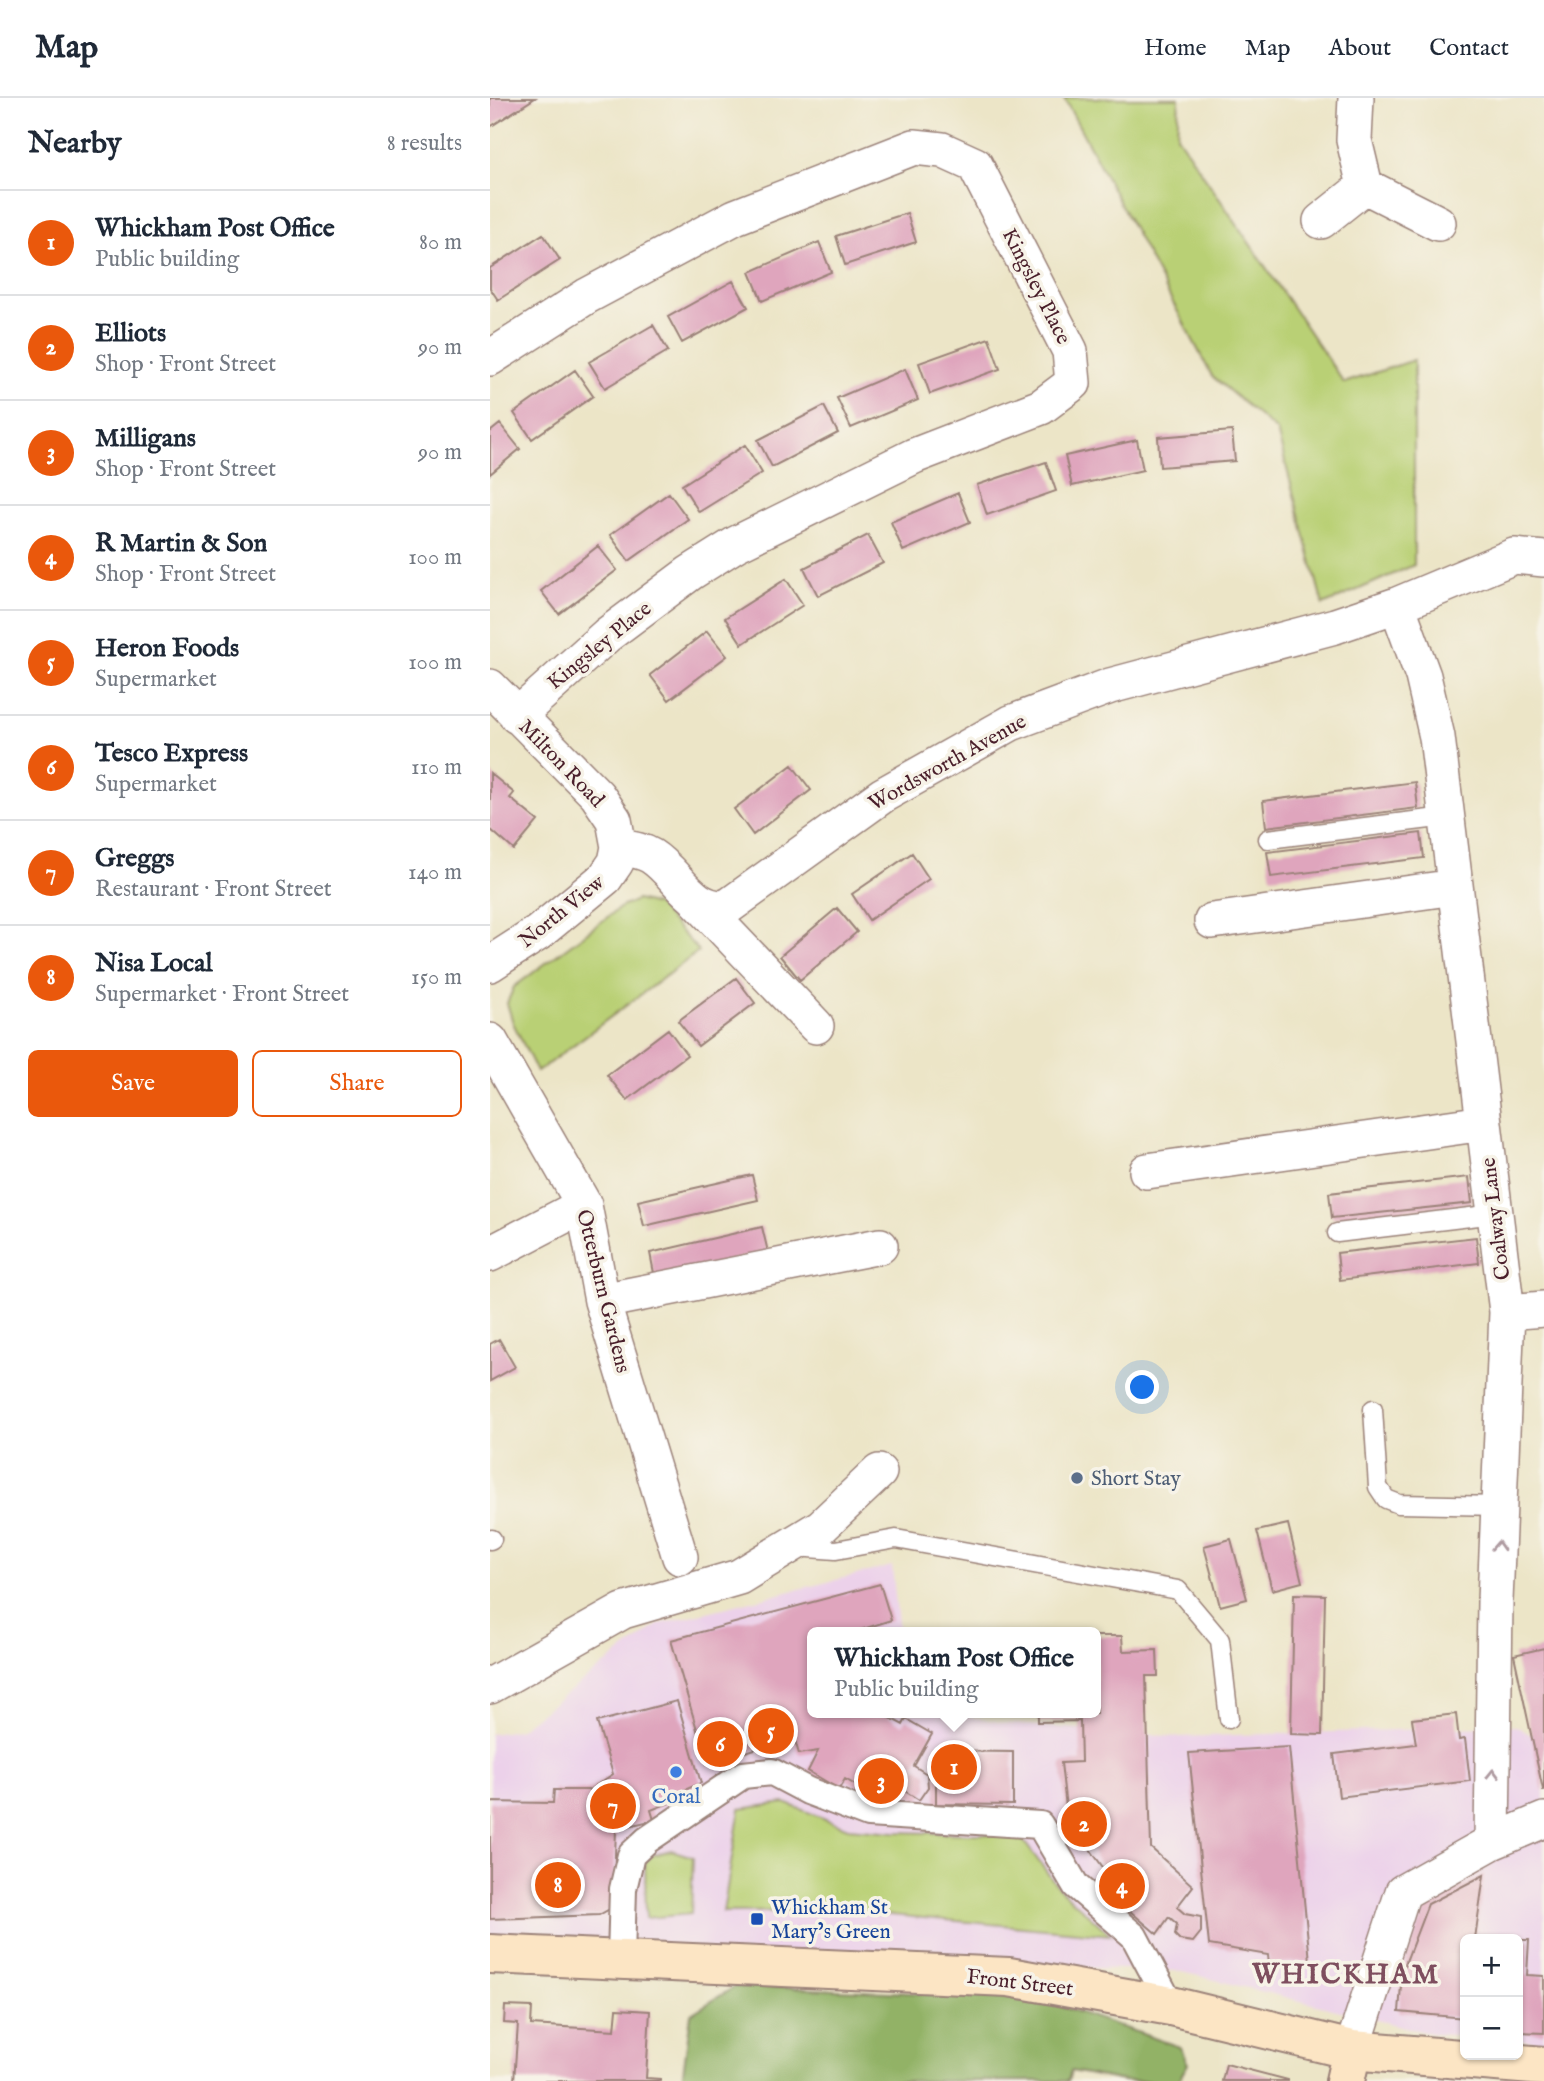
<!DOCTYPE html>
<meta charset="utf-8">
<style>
:root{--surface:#fff;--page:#f2f2f3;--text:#1f2937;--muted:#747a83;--line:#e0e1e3;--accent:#ea580c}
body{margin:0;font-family:"IM FELL English",serif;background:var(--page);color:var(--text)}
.controls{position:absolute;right:21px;bottom:21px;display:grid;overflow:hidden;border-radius:10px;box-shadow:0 2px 5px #0004}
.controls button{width:63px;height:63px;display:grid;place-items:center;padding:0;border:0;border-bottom:2px solid var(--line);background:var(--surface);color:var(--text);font:35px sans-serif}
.you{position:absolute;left:653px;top:1290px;width:24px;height:24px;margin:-18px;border:5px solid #fff;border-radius:50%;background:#1a73e8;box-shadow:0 0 0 10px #1a73e833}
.badge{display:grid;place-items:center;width:46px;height:46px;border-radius:50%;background:var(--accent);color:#fff;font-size:23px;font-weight:700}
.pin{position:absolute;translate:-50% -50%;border:4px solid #fff;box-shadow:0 2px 7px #0006}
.popup{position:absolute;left:317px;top:1529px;width:294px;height:91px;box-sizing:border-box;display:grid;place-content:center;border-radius:10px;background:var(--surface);filter:drop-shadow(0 2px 5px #0005);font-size:23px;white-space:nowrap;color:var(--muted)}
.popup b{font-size:26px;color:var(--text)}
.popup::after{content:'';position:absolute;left:50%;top:100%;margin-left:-14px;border:14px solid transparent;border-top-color:var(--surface)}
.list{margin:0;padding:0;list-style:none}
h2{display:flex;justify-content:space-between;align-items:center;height:91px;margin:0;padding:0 28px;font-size:30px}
h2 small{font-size:23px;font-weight:400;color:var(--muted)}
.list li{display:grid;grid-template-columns:46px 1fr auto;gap:21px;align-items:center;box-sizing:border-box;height:105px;padding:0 28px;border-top:2px solid var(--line)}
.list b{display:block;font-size:26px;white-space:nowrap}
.list p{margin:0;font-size:23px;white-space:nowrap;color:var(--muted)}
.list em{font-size:23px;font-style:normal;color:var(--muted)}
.actions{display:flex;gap:14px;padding:21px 28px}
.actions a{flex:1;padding:16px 0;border:2px solid var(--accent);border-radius:10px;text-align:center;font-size:24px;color:var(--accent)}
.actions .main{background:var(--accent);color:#fff}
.map{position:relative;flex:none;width:1054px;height:1983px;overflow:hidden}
header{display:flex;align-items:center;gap:42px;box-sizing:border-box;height:98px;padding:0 35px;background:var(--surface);border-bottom:2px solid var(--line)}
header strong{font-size:33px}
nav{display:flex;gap:38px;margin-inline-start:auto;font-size:24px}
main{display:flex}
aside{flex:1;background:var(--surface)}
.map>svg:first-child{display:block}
</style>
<header>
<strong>Map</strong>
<nav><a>Home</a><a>Map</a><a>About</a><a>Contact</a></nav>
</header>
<main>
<aside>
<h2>Nearby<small>8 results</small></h2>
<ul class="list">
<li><span class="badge">1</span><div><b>Whickham Post Office</b><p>Public building</p></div><em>80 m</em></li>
<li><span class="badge">2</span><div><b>Elliots</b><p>Shop · Front Street</p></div><em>90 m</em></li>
<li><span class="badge">3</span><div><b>Milligans</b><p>Shop · Front Street</p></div><em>90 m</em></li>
<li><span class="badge">4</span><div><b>R Martin &amp; Son</b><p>Shop · Front Street</p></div><em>100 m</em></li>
<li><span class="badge">5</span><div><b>Heron Foods</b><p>Supermarket</p></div><em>100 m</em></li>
<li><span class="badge">6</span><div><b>Tesco Express</b><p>Supermarket</p></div><em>110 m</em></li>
<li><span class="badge">7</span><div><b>Greggs</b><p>Restaurant · Front Street</p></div><em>140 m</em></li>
<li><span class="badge">8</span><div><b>Nisa Local</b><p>Supermarket · Front Street</p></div><em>150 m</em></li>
</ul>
<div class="actions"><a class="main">Save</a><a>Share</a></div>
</aside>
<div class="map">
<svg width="1054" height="1983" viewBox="0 0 1054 1983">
<rect width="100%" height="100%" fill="#f7f3e8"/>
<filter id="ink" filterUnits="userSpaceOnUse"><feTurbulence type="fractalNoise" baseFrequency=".0143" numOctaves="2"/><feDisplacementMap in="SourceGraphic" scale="14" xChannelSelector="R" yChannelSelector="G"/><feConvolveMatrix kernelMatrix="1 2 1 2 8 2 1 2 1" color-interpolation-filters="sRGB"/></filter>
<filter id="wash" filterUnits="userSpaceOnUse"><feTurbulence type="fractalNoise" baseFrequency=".00686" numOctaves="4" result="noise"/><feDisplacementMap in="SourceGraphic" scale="28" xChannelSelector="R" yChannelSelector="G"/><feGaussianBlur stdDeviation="1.57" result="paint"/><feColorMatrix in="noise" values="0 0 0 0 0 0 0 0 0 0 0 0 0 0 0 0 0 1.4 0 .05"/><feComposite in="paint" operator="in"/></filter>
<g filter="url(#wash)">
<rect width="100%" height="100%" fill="#ece5c7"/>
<path fill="#ecd1ea" d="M402,1468L409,1534H322V1615H463L514,1625L688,1639L1027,1628L1054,1646V1944L1028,1942V1841H975V1938L943,1936L689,1873L0,1848V1636L28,1632L169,1526Z"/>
<path fill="#b9d074" stroke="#827850" stroke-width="2" d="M574,0H689L687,38L854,285L924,262V467L833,507L787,333L722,278Z
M147,802L166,807L209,853L47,974L23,925L17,905L24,889L131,809Z
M295,1705L358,1730L405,1734L529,1737L569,1790L621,1837L357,1813L233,1814L250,1711Z
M181,1752L203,1759L201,1816L156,1820L155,1764L163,1757Z"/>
<path fill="#92b266" stroke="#6e6848" stroke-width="2" d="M246,1888L548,1900L690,1949L698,1966L688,1983H634L581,1973L578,1983H192L201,1916Z"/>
<g id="blocks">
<path fill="#dfa5bd" d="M0,0H45L0,29Z
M417,115L426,144L355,167L346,138Z
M53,136L70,162L8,202L0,190V170Z
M329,144L341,174L272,203L260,174Z
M243,183L258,209L192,245L178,219Z
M163,227L178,253L115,290L99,264Z
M499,240L510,271L440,296L429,265Z
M415,271L428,302L361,330L347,300Z
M85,272L103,298L42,341L24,315Z
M334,308L348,335L282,369L268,342Z
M10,326L30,351L0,376V334Z
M742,333L745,363L670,369L668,339Z
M647,342L653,372L582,388L575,358Z
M255,347L272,375L209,414L192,387Z
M556,364L566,393L497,417L487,387Z
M179,395L198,421L139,463L120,437Z
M468,395L480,424L413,453L401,424Z
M378,437L393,465L328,498L314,470Z
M108,448L127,472L69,516L51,493Z
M296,481L313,507L252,546L235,520Z
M217,533L237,558L179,602L160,577Z
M302,667L321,692L263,737L244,711Z
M0,675L24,695L20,700L48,723L24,752L0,731Z
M925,684L928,710L776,729L773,703Z
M931,735L934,760L781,779L777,754Z
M422,755L439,781L379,822L362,796Z
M347,810L367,834L310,882L290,858Z
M246,880L265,905L208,948L188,923Z
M178,931L197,957L137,1002L117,977Z
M262,1077L268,1102L154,1128L148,1103Z
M979,1079L982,1105L842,1120L839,1095Z
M272,1129L278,1154L165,1180L160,1155Z
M986,1139L989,1165L850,1182L847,1155Z
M9,1241L25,1269L0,1283V1246Z
M798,1426L812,1484L782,1492L767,1433Z
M741,1441L757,1501L730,1508L714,1448Z
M390,1486L401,1522L364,1534H322V1615H391L413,1627L416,1621L442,1636L424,1668L437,1676L438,1689L429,1702L405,1687L400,1694L379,1681L374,1692L355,1681L349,1691L318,1673L328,1653L309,1656L304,1639L217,1666L181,1542Z
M804,1496L835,1497L832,1637L801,1636Z
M606,1538H632L633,1553L667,1552L668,1578H656L661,1750L703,1788L687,1809L695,1816L711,1819V1834L703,1844L690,1842L685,1837L687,1826L679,1819L667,1836L606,1784L617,1775L595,1744L580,1745L571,1665L591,1664L590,1623L548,1624V1615H606Z
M1054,1550V1692H1053L1024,1557Z
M187,1603L211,1685L185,1696L186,1702L161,1712L164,1722L126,1731L123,1809L109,1817L0,1821V1704L63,1705L64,1692H99L123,1676L107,1624Z
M966,1616L969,1642L975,1641L980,1683L849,1699L844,1656L926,1646L922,1621Z
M799,1649L820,1863L779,1866L778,1857L719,1847L699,1655Z
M446,1653L523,1654V1707L446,1706Z
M994,1777L985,1841H975V1920L909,1914L912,1874L938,1806Z
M1028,1842H1039L1037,1877L1054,1878V1935L1028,1934Z
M15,1908L42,1909L41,1927L125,1932L127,1911L160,1913L156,1980L170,1981V1983H24L28,1926L14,1925Z
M736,1966L798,1982V1983H732Z"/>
</g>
</g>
<g filter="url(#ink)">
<use href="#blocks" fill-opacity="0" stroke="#9b8279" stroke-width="2"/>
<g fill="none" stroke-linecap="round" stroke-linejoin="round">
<defs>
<path id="service" d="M778,741L956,719
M847,1135L1005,1116
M883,1311L888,1389L896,1401L909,1406L1010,1408
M0,1442L2,1441
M305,1449L346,1452L406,1441L688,1492L730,1542L739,1621"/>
<path id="pedestrian" d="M131,1859L133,1791L141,1757L157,1742L253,1677L282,1674L318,1693L378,1716L550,1727L586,1788L644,1838L681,1908"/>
<path id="minor" d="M866,0L864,42L875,88L948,125
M831,123L875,88
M0,260L97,198L245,119L424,49L452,52L485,67L580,253L583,285L551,309L424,358L246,446L200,475L117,537L27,618
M907,507L933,578L947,639L1017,1214L1005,1503L1002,1744
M0,589L107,697L124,722L129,749L126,764L115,780L48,835L0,866
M129,749C140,751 151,752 161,758C188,775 200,812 236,810L393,697L521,625L620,588L845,528L907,507L1024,458L1054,461
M207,803L326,928
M722,823L965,789
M0,943L94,1107L112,1203L190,1459
M657,1073L994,1025
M0,1156L94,1107
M112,1203L390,1148
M1017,1214L1054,1211
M0,1588L133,1513L249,1479L331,1429L389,1374
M862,1952L913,1794L1002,1744L1054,1722"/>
<path id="secondary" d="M0,1856L519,1879L681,1908L862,1952L1054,1968
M855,1983L862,1952"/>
</defs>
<use href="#service" stroke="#9b8279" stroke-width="21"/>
<use href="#pedestrian" stroke="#9b8279" stroke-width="30"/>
<use href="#minor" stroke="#9b8279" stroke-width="38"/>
<use href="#secondary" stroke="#9b8279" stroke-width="42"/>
<use href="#service" stroke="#fff" stroke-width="18"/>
<use href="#pedestrian" stroke="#fff" stroke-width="26"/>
<use href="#minor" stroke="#fff" stroke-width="35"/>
<use href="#secondary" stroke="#fce5c4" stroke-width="38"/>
</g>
<defs><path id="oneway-chevron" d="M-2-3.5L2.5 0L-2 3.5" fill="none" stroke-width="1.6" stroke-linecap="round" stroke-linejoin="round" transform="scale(1.75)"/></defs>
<g stroke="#ae9aa0">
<use href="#oneway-chevron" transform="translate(1008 1448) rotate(-87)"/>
<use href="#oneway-chevron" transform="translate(1003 1676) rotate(-89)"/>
</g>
</g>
<circle fill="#5c6f8a" stroke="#f7f3e8" stroke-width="2.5" cx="587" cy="1380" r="7"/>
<circle fill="#3f7fe0" stroke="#f7f3e8" stroke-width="2.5" cx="186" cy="1674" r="7"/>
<rect fill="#1a4fb4" stroke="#f7f3e8" stroke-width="2.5" x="260" y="1814" width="14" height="14" rx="3.5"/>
<g text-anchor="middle" stroke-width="7" stroke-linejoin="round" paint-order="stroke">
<g font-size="21" fill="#4a1f2b" stroke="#f7f3e8">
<text transform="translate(547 188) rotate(63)" y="7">Kingsley Place</text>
<text transform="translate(109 547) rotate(-39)" y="7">Kingsley Place</text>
<text transform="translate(457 664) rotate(-29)" y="7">Wordsworth Avenue</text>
<text transform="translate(72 665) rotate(46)" y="7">Milton Road</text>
<text transform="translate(71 813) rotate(-39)" y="7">North View</text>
<text transform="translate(1005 1121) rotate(-97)" y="7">Coalway Lane</text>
<text transform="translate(114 1193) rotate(76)" y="7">Otterburn Gardens</text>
<text transform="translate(530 1884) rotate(7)" y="7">Front Street</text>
</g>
<g font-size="21" fill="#4e5e75" stroke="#f7f3e8" text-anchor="start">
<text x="601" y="1387">Short Stay</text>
</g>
<g font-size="21" fill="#366cbe" stroke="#f7f3e8">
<text x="186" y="1705">Coral</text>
</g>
<g font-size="21" fill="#164399" stroke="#f7f3e8" text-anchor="start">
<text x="281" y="1816">Whickham St<tspan x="281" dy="24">Mary’s Green</tspan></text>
</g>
<g font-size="28" font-weight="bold" letter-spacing="2" fill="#7e4e5e" stroke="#f7f3e8">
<text x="856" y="1885">WHICKHAM</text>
</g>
</g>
</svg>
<div class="controls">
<button>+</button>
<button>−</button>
</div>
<div class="you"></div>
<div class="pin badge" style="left:464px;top:1669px">1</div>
<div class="popup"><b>Whickham Post Office</b>Public building</div>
<div class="pin badge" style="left:594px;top:1726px">2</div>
<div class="pin badge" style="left:391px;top:1683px">3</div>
<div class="pin badge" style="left:632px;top:1788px">4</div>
<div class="pin badge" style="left:281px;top:1633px">5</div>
<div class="pin badge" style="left:230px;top:1646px">6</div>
<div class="pin badge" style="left:123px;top:1708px">7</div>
<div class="pin badge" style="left:68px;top:1787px">8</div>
</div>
</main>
